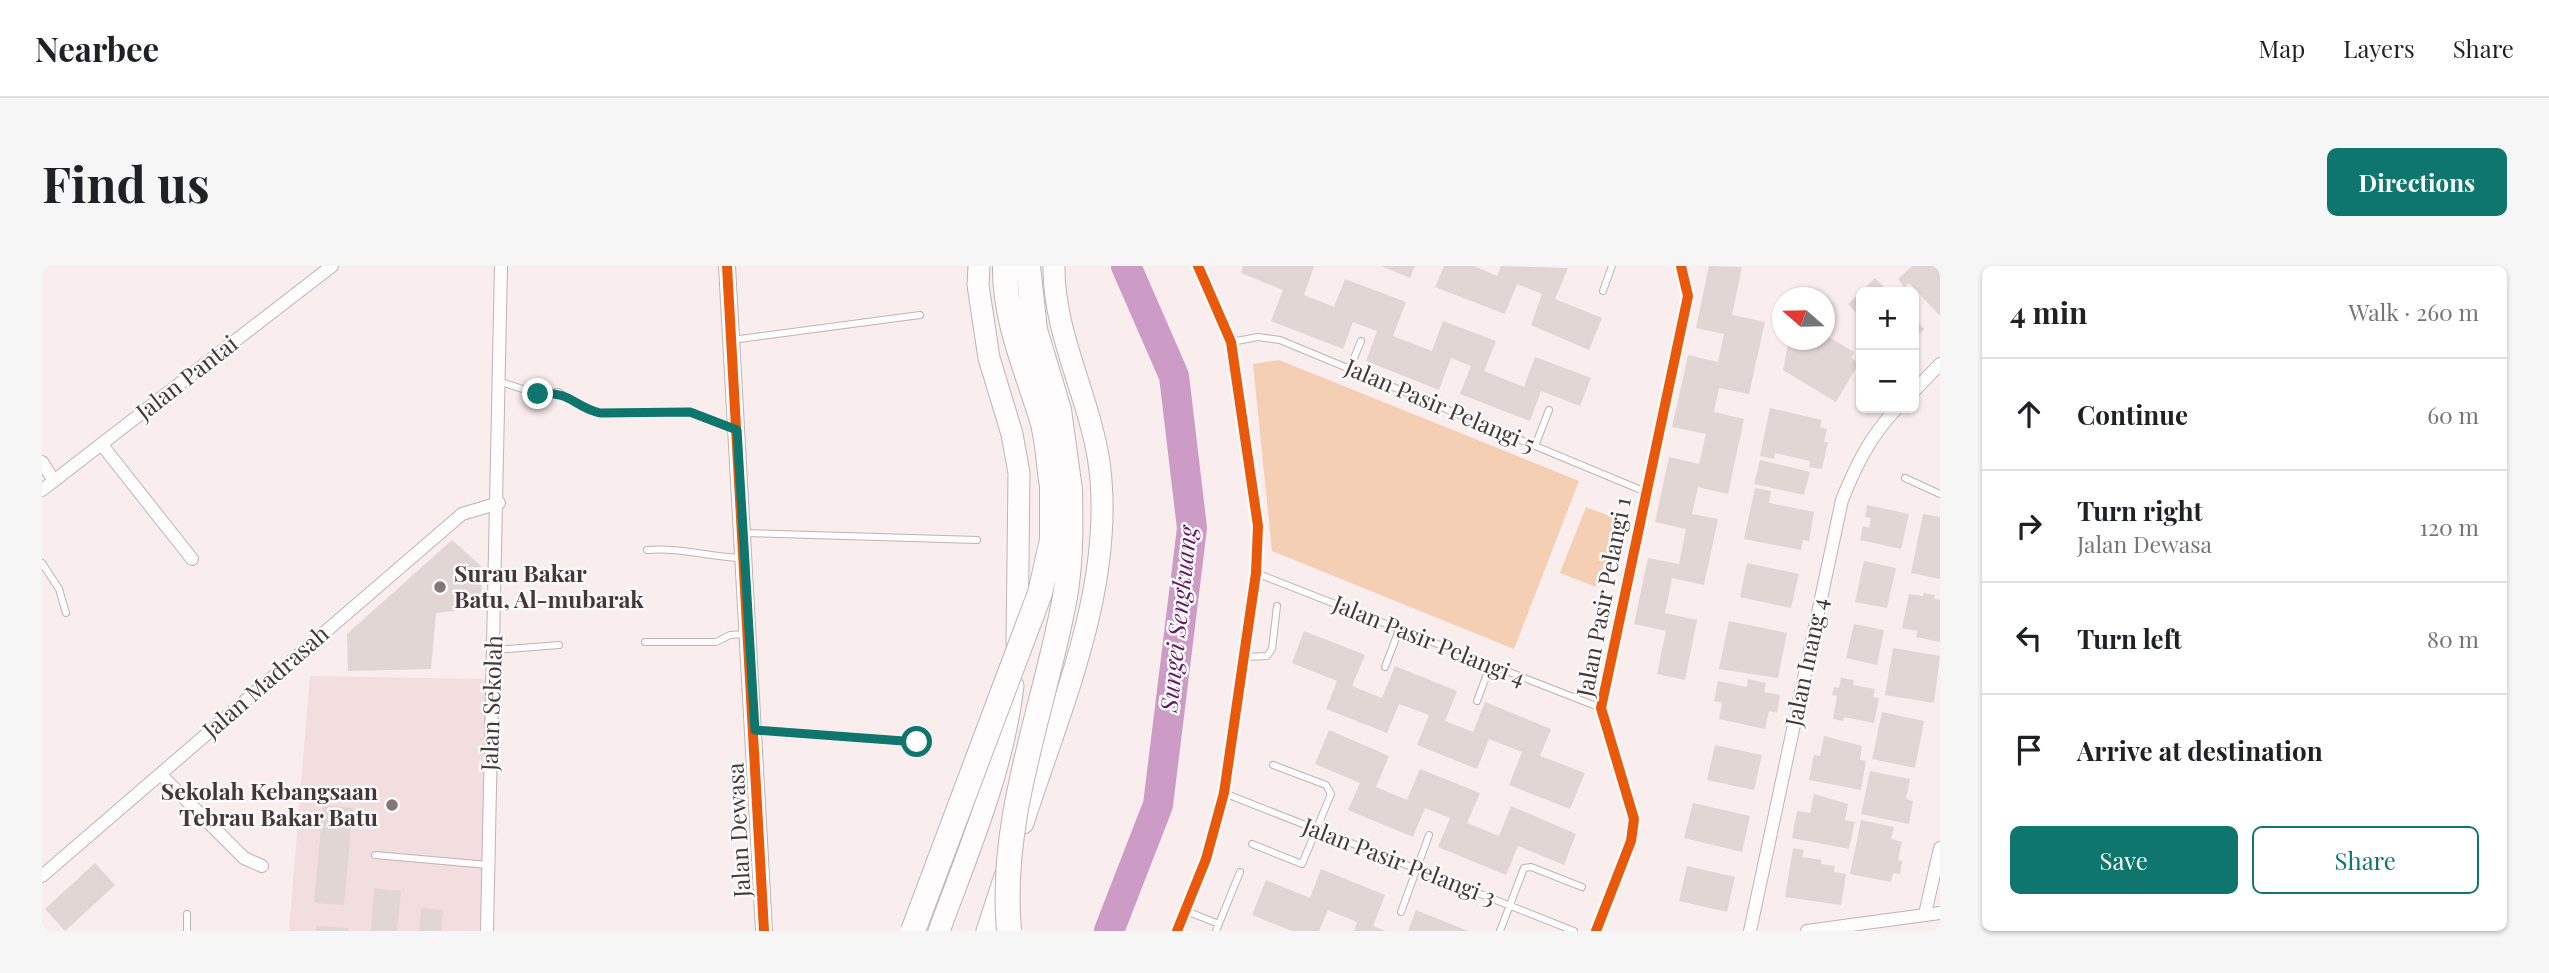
<!DOCTYPE html>
<meta charset="utf-8">
<style>
:root{--surface:#fff;--page:#f6f6f6;--text:#202124;--muted:#757577;--line:#e0e0e0;--accent:#0f766e}
body{margin:0;font-family:"Playfair Display",serif;background:var(--page);color:var(--text)}
.controls{position:absolute;right:21px;top:21px;display:grid;overflow:hidden;border-radius:10px;box-shadow:0 2px 5px #0004}
.controls button{width:63px;height:63px;display:grid;place-items:center;padding:0;border:0;border-bottom:2px solid var(--line);background:var(--surface);color:var(--text);font:35px sans-serif}
.compass{position:absolute;left:1730px;top:21px;width:63px;height:63px;border-radius:50%;background:var(--surface);box-shadow:0 2px 5px #0004;rotate:290deg}
.stop{position:absolute;width:21px;height:21px;margin:-16px;border:5px solid #0f766e;border-radius:50%;background:#fff}
.stop.end{background:#0f766e;border-color:#fff;box-shadow:0 2px 7px #0008}
.list{margin:0;padding:0;list-style:none}
h2{display:flex;justify-content:space-between;align-items:center;height:91px;margin:0;padding:0 28px;font-size:30px}
h2 small{font-size:23px;font-weight:400;color:var(--muted)}
.list li{display:grid;grid-template-columns:46px 1fr auto;gap:21px;align-items:center;box-sizing:border-box;height:112px;padding:0 28px;border-top:2px solid var(--line)}
.list b{display:block;font-size:26px;white-space:nowrap}
.list p{margin:0;font-size:23px;white-space:nowrap;color:var(--muted)}
.list em{font-size:23px;font-style:normal;color:var(--muted)}
.actions{display:flex;gap:14px;padding:21px 28px}
.actions a{flex:1;padding:16px 0;border:2px solid var(--accent);border-radius:10px;text-align:center;font-size:24px;color:var(--accent)}
.actions .main{background:var(--accent);color:#fff}
.icon{flex:none;width:38px;height:38px;fill:none;stroke:currentColor;stroke-width:2;stroke-linecap:round;stroke-linejoin:round}
.map{position:relative;flex:none;width:1898px;height:665px;overflow:hidden;border-radius:10px}
header{display:flex;align-items:center;gap:42px;box-sizing:border-box;height:98px;padding:0 35px;background:var(--surface);border-bottom:2px solid var(--line)}
header strong{font-size:33px}
nav{display:flex;gap:38px;margin-inline-start:auto;font-size:24px}
.intro{display:flex;align-items:center;justify-content:space-between;box-sizing:border-box;height:168px;padding:0 42px}
h1{margin:0;font-size:49px}
.button{padding:18px 32px;border-radius:10px;background:var(--accent);color:#fff;font-size:24px;font-weight:700}
main{display:flex;gap:42px;padding:0 42px}
aside{flex:1;background:var(--surface);border-radius:10px;box-shadow:0 2px 5px #0004}
.map>svg:first-child{display:block}
</style>
<header>
<strong>Nearbee</strong>
<nav><a>Map</a><a>Layers</a><a>Share</a></nav>
</header>
<div class="intro"><h1>Find us</h1><a class="button">Directions</a></div>
<main>
<div class="map">
<svg width="1898" height="665" viewBox="0 0 1898 665">
<rect width="100%" height="100%" fill="#f9eded"/>
<path fill="#f3dedf" d="M268,410L446,413L438,665H247Z"/>
<path fill="#f4cfb4" d="M1237,94L1537,215L1472,383L1230,285L1211,98Z
M1544,241L1580,255L1554,321L1518,307Z"/>
<g fill="none" stroke-linecap="round" stroke-linejoin="round">
<path stroke="#cc9cc6" stroke-width="30" d="M1067,665L1116,539L1150,262L1132,110L1084,0"/>
</g>
<path fill="#e2d6d4" d="M1201,0H1272L1262,29L1292,41L1303,13L1364,36L1351,70L1390,85L1401,55L1454,75L1442,105L1482,121L1493,91L1549,112L1538,140L1499,125L1488,155L1418,128L1429,100L1409,92L1397,124L1324,95L1335,65L1311,56L1301,83L1229,55L1241,24L1199,7Z
M1339,0H1373L1368,12Z
M1402,0H1432L1455,10L1459,0L1526,2L1513,33L1560,52L1547,84L1489,59L1500,28L1475,18L1463,48L1393,21Z
M1667,0L1700,1L1690,49L1723,56L1707,128L1677,122L1672,146L1702,153L1686,228L1656,221L1650,248L1676,253L1662,319L1630,312L1623,347L1655,354L1643,414L1615,408L1624,365L1592,358L1606,292L1637,298L1644,263L1613,256L1627,191L1657,198L1664,168L1630,161L1646,89L1676,96L1682,68L1654,62Z
M1870,0H1898V50L1867,17L1862,21L1856,13Z
M1833,12L1847,26H1819V52L1806,38Z
M1872,52L1882,63L1872,73Z
M1783,69L1812,86L1809,92L1817,97L1794,136L1741,104L1747,74H1783Z
M1728,142L1780,154L1778,161L1785,163L1782,176H1786L1780,203L1767,201L1768,195L1733,187L1732,193L1718,190Z
M1718,194L1768,206L1762,229L1712,218Z
M1713,222L1729,225L1727,237L1772,246L1767,275L1761,274L1759,284L1702,273Z
M1825,239L1867,248L1859,283L1818,274L1821,260L1827,262L1829,252L1823,251Z
M1881,248L1898,251V313L1869,307Z
M410,274L439,300L440,342L394,347L389,403L306,405L305,368Z
M1822,295L1854,302L1845,342L1813,336Z
M1705,297L1757,308L1749,342L1698,331Z
M1881,327L1893,329L1892,333L1898,334V376L1874,371L1875,365L1860,362L1867,328L1881,330Z
M1687,355L1745,367L1736,412L1677,403Z
M1812,358L1842,364L1835,399L1804,392Z
M1262,365L1323,389L1310,420L1340,432L1353,400L1415,425L1403,455L1431,466L1443,436L1509,463L1498,490L1543,507L1528,543L1467,519L1480,486L1447,473L1435,503L1375,479L1387,449L1357,438L1345,467L1284,443L1295,415L1250,397Z
M1851,382L1898,390L1892,437L1843,429Z
M1799,412L1812,414L1811,419L1833,423L1831,431L1837,432L1832,457L1802,451L1801,455L1791,453L1795,430L1790,429L1792,421L1797,422Z
M1706,413L1724,417L1722,426L1738,429L1735,447L1727,445L1723,463L1677,453L1680,437L1672,435L1676,415L1705,421Z
M1840,446L1882,455L1873,502L1830,493Z
M1287,464L1347,490L1334,521L1365,534L1378,503L1438,527L1425,557L1457,570L1469,540L1534,568L1522,599L1476,580L1464,609L1396,581L1408,552L1383,542L1371,571L1306,544L1318,517L1273,498Z
M1782,470L1820,480L1818,494L1824,495L1819,524L1767,514L1772,489L1778,490Z
M1673,479L1720,489L1712,524L1665,514Z
M1828,505L1868,513L1864,533L1871,535L1867,558L1819,548Z
M1772,528L1806,538L1803,554L1813,556L1807,583L1750,572L1755,545L1768,547Z
M1651,537L1708,550L1700,586L1642,572Z
M281,539L311,542L302,639L272,637Z
M1819,554L1852,561L1849,573L1860,576L1856,594L1860,595L1858,608L1851,607L1849,616L1808,608Z
M1751,582L1762,584L1760,591L1780,594L1779,598L1793,600L1792,606L1804,608L1799,639L1743,631Z
M53,597L73,619L23,665L3,643Z
M1645,600L1693,611L1685,646L1637,635Z
M1279,603L1343,629L1331,660L1343,665H1312L1315,656L1286,644L1277,665H1250L1210,649L1224,614L1268,632Z
M332,622L359,625L355,665H329Z
M379,642L401,644L399,665H377Z
M1374,644L1426,665H1366Z
M274,660L307,662L306,665H274Z"/>
<g fill="none" stroke-linecap="round" stroke-linejoin="round">
<defs>
<path id="service" d="M1561,25L1570,0
M690,74L878,49
M1189,76L1216,71L1238,74L1604,226
M1308,102L1319,75
M459,116L496,128L516,126L546,144L558,147L648,146L691,163
M1493,180L1507,144
M1863,212L1898,228
M702,267L935,274
M605,284C638,281 667,291 700,292
M0,297L17,323L24,347
M1214,307L1559,442
M603,376H674L688,369L704,368
M452,384L517,379
M1203,391L1225,390L1230,383L1235,340
M1343,401L1357,364
M1435,435L1448,400
M713,464L875,476
M1182,527L1532,665
M1210,578L1260,598L1289,528L1284,519L1231,499
M333,589L446,599
M1144,645L1177,658
M1359,646L1387,569
M145,665V648
M1174,665L1198,606
M1458,665L1482,602L1489,601L1540,621"/>
<path id="minor" d="M1872,125L1898,98
M60,179L150,293
M0,196L12,215
M0,224L290,0
M118,508L202,592L220,600
M0,610L420,248L457,237
M1883,648L1898,582
M445,665L459,0
M1135,665L1164,593L1182,527L1214,307L1216,260L1189,76L1156,0
M1554,665L1589,575L1592,553L1559,442L1646,30L1639,0
M1708,665L1800,234C1814,199 1829,169 1855,142
M1765,665L1898,647"/>
<path id="tertiary" d="M685,0L722,665"/>
<path id="trunk" d="M937,0L936,19L947,92L970,168L977,207L975,378
M981,557C1018,442 1074,319 1057,196C1047,130 1011,66 1012,0
M897,665C926,586 961,505 971,420
M945,665L963,610"/>
<path id="motorway" d="M963,0C962,53 984,102 999,151C1006,172 1006,197 1010,220
M986,0L993,64L1017,144L1028,224"/>
</defs>
<use href="#service" stroke="#bfb4b4" stroke-width="8"/>
<use href="#minor" stroke="#bfb4b4" stroke-width="14"/>
<use href="#tertiary" stroke="#bfb4b4" stroke-width="18"/>
<use href="#trunk" stroke="#bfb4b4" stroke-width="23"/>
<use href="#motorway" stroke="#bfb4b4" stroke-width="26"/>
<use href="#service" stroke="#fefcfc" stroke-width="6"/>
<use href="#minor" stroke="#fefcfc" stroke-width="12"/>
<use href="#tertiary" stroke="#fefcfc" stroke-width="16"/>
<use href="#trunk" stroke="#fefcfc" stroke-width="21"/>
<use href="#motorway" stroke="#fefcfc" stroke-width="24"/>
<defs>
<path id="motorway-bridge" d="M871,665L998,327L1010,274V220
M967,665C957,556 999,451 1020,346C1029,306 1029,265 1028,224"/>
</defs>
<use href="#motorway-bridge" stroke="#bfb4b4" stroke-width="26" stroke-linecap="butt"/>
<use href="#motorway-bridge" stroke="#fefcfc" stroke-width="24"/>
<defs>
<path id="cycleway" d="M685,0L722,665
M1135,665L1164,593L1182,527L1214,307L1216,260L1189,76L1156,0
M1554,665L1589,575L1592,553L1559,442L1646,30L1639,0"/>
</defs>
<use href="#cycleway" stroke="#fbfbfb" stroke-width="15"/>
<use href="#cycleway" stroke="#e8590c" stroke-width="10"/>
</g>
<g fill="none" stroke-linecap="round" stroke-linejoin="round">
<path stroke="#0f766e" stroke-width="9" d="M496,128C530,125 530,140 558,147L648,146L695,164L713,464L875,476"/>
</g>
<g fill="#847677" stroke="#fbfbfb" stroke-width="2.5">
<circle cx="398" cy="321" r="7"/>
<circle cx="350" cy="539" r="7"/>
</g>
<g text-anchor="middle" stroke-width="5" stroke-linejoin="round" paint-order="stroke">
<g font-size="23" fill="#453637" stroke="#fbfbfb">
<text transform="translate(145 112) rotate(-38)" y="8">Jalan Pantai</text>
<text transform="translate(1398 140) rotate(23)" y="8">Jalan Pasir Pelangi 5</text>
<text transform="translate(1562 331) rotate(-79)" y="8">Jalan Pasir Pelangi 1</text>
<text transform="translate(1387 375) rotate(22)" y="8">Jalan Pasir Pelangi 4</text>
<text transform="translate(1765 396) rotate(-78)" y="8">Jalan Inang 4</text>
<text transform="translate(224 416) rotate(-41)" y="8">Jalan Madrasah</text>
<text transform="translate(450 437) rotate(-88)" y="8">Jalan Sekolah</text>
<text transform="translate(697 564) rotate(-93)" y="8">Jalan Dewasa</text>
<text transform="translate(1357 596) rotate(21)" y="8">Jalan Pasir Pelangi 3</text>
</g>
<g font-size="23" font-weight="bold" fill="#453637" stroke="#fbfbfb" text-anchor="start">
<text x="412" y="316">Surau Bakar<tspan x="412" dy="26">Batu, Al-mubarak</tspan></text>
<text x="336" y="534" text-anchor="end">Sekolah Kebangsaan<tspan x="336" dy="26">Tebrau Bakar Batu</tspan></text>
</g>
<g font-size="24" font-style="italic" fill="#661a65" stroke="#fbfbfb">
<text transform="translate(1137 353) rotate(-84)" y="8">Sungei Sengkuang</text>
</g>
</g>
</svg>
<div class="controls">
<button>+</button>
<button>−</button>
</div>
<svg class="compass" viewBox="-18 -18 36 36"><path d="M0-13l5 13h-10z" fill="#e53935"/><path d="M0 13l5-13h-10z" fill="#757577"/></svg>
<div class="stop" style="left:875px;top:476px"></div>
<div class="stop end" style="left:496px;top:128px"></div>
</div>
<aside>
<h2>4 min<small>Walk · 260 m</small></h2>
<ul class="list">
<li><svg class="icon" aria-label="ahead" viewBox="0 0 24 24"><path d="M12 20V5M6 11l6-6 6 6"/></svg><div><b>Continue</b></div><em>60 m</em></li>
<li><svg class="icon" aria-label="right" viewBox="0 0 24 24"><path d="M7 20v-9h11M14 6l5 5-5 5"/></svg><div><b>Turn right</b><p>Jalan Dewasa</p></div><em>120 m</em></li>
<li><svg class="icon" aria-label="left" viewBox="0 0 24 24"><path d="M17 20v-9H6M10 6l-5 5 5 5"/></svg><div><b>Turn left</b></div><em>80 m</em></li>
<li><svg class="icon" aria-label="arrive" viewBox="0 0 24 24"><path d="M6 21V4h12l-3 4 3 4H6"/></svg><div><b>Arrive at destination</b></div></li>
</ul>
<div class="actions"><a class="main">Save</a><a>Share</a></div>
</aside>
</main>
